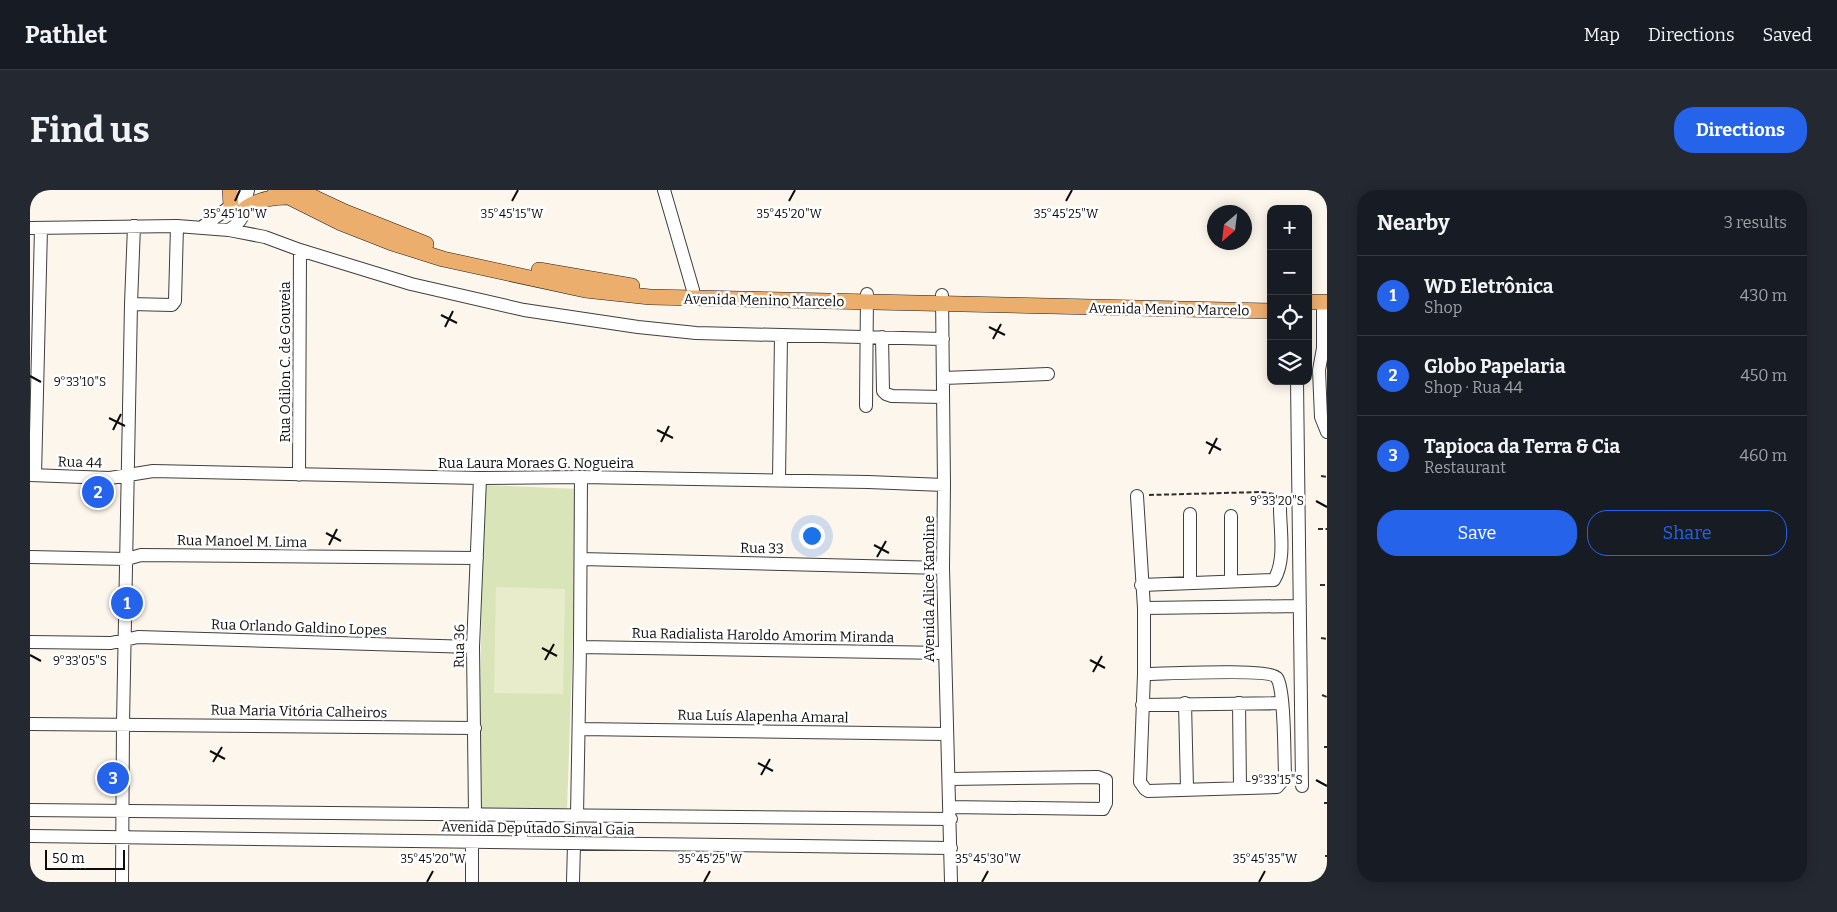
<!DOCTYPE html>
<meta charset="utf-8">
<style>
:root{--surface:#171b24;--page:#242831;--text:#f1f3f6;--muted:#9ea1a6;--line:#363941;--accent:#2563eb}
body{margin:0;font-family:Bitter,serif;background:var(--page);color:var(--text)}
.controls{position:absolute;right:15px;top:15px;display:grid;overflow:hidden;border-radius:10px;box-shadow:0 2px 12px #0003}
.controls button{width:45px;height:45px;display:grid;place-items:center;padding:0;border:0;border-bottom:1px solid var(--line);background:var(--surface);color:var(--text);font:25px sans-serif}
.compass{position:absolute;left:1177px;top:15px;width:45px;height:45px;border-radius:50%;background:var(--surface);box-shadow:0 2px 12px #0003;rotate:208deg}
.scale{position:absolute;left:15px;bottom:12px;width:80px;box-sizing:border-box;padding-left:5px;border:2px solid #0c0c0c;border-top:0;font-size:14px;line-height:18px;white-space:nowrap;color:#0c0c0c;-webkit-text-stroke:4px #fff;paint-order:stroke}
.you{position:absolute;left:781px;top:345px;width:18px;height:18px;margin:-12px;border:4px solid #fff;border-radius:50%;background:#1a73e8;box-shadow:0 0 0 8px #1a73e833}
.badge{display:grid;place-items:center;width:32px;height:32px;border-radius:50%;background:var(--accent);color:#fff;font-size:16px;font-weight:700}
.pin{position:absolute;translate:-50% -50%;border:2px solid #fff;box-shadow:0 1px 5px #0006}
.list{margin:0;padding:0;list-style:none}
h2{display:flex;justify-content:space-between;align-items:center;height:65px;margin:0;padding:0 20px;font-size:21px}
h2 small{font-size:16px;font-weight:400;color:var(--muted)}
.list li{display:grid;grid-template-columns:32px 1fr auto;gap:15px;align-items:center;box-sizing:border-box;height:80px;padding:0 20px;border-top:1px solid var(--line)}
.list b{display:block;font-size:19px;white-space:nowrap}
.list p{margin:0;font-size:16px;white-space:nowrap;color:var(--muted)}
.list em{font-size:16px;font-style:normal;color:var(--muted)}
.actions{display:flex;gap:10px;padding:15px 20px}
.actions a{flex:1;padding:11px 0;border:1px solid var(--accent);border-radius:20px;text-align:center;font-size:18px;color:var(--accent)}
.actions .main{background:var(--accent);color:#fff}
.icon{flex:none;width:28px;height:28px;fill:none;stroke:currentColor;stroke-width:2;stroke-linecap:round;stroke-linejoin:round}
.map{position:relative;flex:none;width:1297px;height:692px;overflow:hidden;border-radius:20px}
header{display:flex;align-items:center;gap:30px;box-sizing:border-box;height:70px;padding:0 25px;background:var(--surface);border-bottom:1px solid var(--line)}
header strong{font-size:24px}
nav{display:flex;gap:28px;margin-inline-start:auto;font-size:18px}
.intro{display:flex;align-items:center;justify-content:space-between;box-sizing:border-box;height:120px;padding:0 30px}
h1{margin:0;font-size:35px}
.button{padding:12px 22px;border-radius:20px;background:var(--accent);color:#fff;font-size:18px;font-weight:700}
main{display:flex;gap:30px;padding:0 30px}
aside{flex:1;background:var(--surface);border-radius:20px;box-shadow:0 2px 12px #0003}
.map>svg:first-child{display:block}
</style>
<header>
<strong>Pathlet</strong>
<nav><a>Map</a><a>Directions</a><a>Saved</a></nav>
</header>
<div class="intro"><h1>Find us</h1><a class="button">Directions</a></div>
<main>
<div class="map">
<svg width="1297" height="692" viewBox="0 0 1297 692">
<rect width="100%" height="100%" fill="#fdf6ec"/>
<path fill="#dae4b9" d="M454,295L548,299L537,621L448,618Z"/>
<path fill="#e9ecca" d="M466,397L535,399L533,504L464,503Z"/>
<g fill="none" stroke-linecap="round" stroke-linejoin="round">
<defs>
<path id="minor" d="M634,0L663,100
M172,37L201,16L211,0
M0,38L147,36L199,40L235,47L270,60L381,94L494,120L608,137L666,143L913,149
M199,40C218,28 213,19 218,0
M912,105L914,295L913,378L921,692
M1293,112V158L1289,180L1291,227L1297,242
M101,114L142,115L145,111L147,36
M852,147L853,201L856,204L862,206L913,207
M913,188L1018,184
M1267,191L1272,596
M836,216L837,104
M0,285L80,288L123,281L450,288L551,287L838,292L914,295
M5,285L11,38
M269,285L270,60
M749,290L751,146
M1107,306L1114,418V484L1110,592L1115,599L1118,601L1247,597L1253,590L1255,583C1254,565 1255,500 1247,488C1240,478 1132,484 1114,484
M0,367L97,369L111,365L447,368
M551,369L913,378
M1201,391V326
M1160,393V324
M1111,395L1244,390C1256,370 1250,340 1250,318
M1114,418L1270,416
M0,452L81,453L108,447L443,457
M550,457L915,463
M1155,513L1157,598
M1209,513L1210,597
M1112,515L1252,513
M0,534L445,538
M549,539L916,544
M919,589L1068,587L1076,590V613L1073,619L920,617
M0,620L921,629
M445,624L443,457L450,288
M491,625V652
M547,626L550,457L551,287
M0,646L921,658
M92,692L93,534L101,114L104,36
M442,692V652
M543,692L544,654"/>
<path id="major" d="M200,0L201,16
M245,0L311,33L362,53L413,69L555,100L620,107L1241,121
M268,0L315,22L396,54
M216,18C229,9 242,7 257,7
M509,80L602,96
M1278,112H1297"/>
</defs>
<use href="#minor" stroke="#3f3f3f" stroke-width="14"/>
<use href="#major" stroke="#1d1d1d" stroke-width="16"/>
<path stroke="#2e2e2e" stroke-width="2" stroke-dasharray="5 2.5" stroke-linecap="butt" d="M1291,286L1297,287
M1119,305L1231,302L1244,304L1247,307
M1288,339H1297
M1290,395H1297
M1291,448L1297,449
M1292,505L1297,507
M1294,557H1297
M1294,613H1297
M1295,666H1297"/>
<use href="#minor" stroke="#fff" stroke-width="12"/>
<use href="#major" stroke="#ecae6d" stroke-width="15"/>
</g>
<path fill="none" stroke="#0c0c0c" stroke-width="2" d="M205,11L210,0M482,11L488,0M759,11L765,0M1036,11L1042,0M411,125L427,133M415,137L423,121M959,137L975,145M963,149L971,134M0,186L11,192M79,228L95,236M83,240L91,224M627,240L643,248M631,252L639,236M1176,252L1191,260M1179,264L1187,248M1286,311L1297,317M296,343L311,351M299,355L307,339M844,355L859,363M847,367L856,351M512,458L527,466M0,465L11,471M515,470L524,454M1060,470L1075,478M1063,482L1072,466M180,561L195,569M183,572L192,557M728,573L743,581M731,585L740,569M1286,590L1297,596M397,692L403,681M674,692L680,681M952,692L958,681M1229,692L1235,681"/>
<g text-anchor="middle" stroke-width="5" stroke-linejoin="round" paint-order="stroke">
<g font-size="14" fill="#0c0c0c" stroke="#fff">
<text transform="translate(734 110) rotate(1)" y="5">Avenida Menino Marcelo</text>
<text transform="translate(1139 119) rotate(1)" y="5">Avenida Menino Marcelo</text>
<text transform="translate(255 172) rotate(-90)" y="5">Rua Odilon C. de Gouveia</text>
<text transform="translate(50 272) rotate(2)" y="5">Rua 44</text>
<text x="506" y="278">Rua Laura Moraes G. Nogueira</text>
<text transform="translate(212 351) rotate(1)" y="5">Rua Manoel M. Lima</text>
<text transform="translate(732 358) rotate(1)" y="5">Rua 33</text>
<text transform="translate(899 399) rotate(-90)" y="5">Avenida Alice Karoline</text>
<text transform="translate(269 437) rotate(2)" y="5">Rua Orlando Galdino Lopes</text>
<text transform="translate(733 445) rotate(1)" y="5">Rua Radialista Haroldo Amorim Miranda</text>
<text transform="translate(429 456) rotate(-89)" y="5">Rua 36</text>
<text transform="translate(269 521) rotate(1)" y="5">Rua Maria Vitória Calheiros</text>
<text transform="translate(733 526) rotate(1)" y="5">Rua Luís Alapenha Amaral</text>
<text transform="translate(508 638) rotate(1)" y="5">Avenida Deputado Sinval Gaia</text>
</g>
</g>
<g font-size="12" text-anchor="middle" fill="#0c0c0c" stroke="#fff" stroke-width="5" stroke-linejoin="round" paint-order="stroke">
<text x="205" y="28">35°45'10"W</text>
<text x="482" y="28">35°45'15"W</text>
<text x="1036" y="28">35°45'25"W</text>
<text x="759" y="28">35°45'20"W</text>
<text x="50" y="196">9°33'10"S</text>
<text x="1247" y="315">9°33'20"S</text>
<text x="50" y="475">9°33'05"S</text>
<text x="1247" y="594">9°33'15"S</text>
<text x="403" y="673">35°45'20"W</text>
<text x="680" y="673">35°45'25"W</text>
<text x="958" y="673">35°45'30"W</text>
<text x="1235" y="673">35°45'35"W</text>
</g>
</svg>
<div class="controls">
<button>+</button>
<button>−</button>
<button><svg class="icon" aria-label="locate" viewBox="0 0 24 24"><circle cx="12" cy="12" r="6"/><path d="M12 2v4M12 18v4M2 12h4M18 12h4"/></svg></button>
<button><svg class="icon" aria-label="layers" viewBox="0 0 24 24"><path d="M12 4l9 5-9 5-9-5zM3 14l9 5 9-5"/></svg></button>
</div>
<svg class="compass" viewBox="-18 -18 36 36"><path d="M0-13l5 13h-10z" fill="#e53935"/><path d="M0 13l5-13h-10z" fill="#9ea1a6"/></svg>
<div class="scale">50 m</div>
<div class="you"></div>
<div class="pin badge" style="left:97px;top:413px">1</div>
<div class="pin badge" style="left:68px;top:302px">2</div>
<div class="pin badge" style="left:83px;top:588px">3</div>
</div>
<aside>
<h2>Nearby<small>3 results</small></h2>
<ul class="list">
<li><span class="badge">1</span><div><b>WD Eletrônica</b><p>Shop</p></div><em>430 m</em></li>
<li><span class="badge">2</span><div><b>Globo Papelaria</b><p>Shop · Rua 44</p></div><em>450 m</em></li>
<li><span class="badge">3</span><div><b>Tapioca da Terra &amp; Cia</b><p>Restaurant</p></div><em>460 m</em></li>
</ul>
<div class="actions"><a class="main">Save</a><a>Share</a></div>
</aside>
</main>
